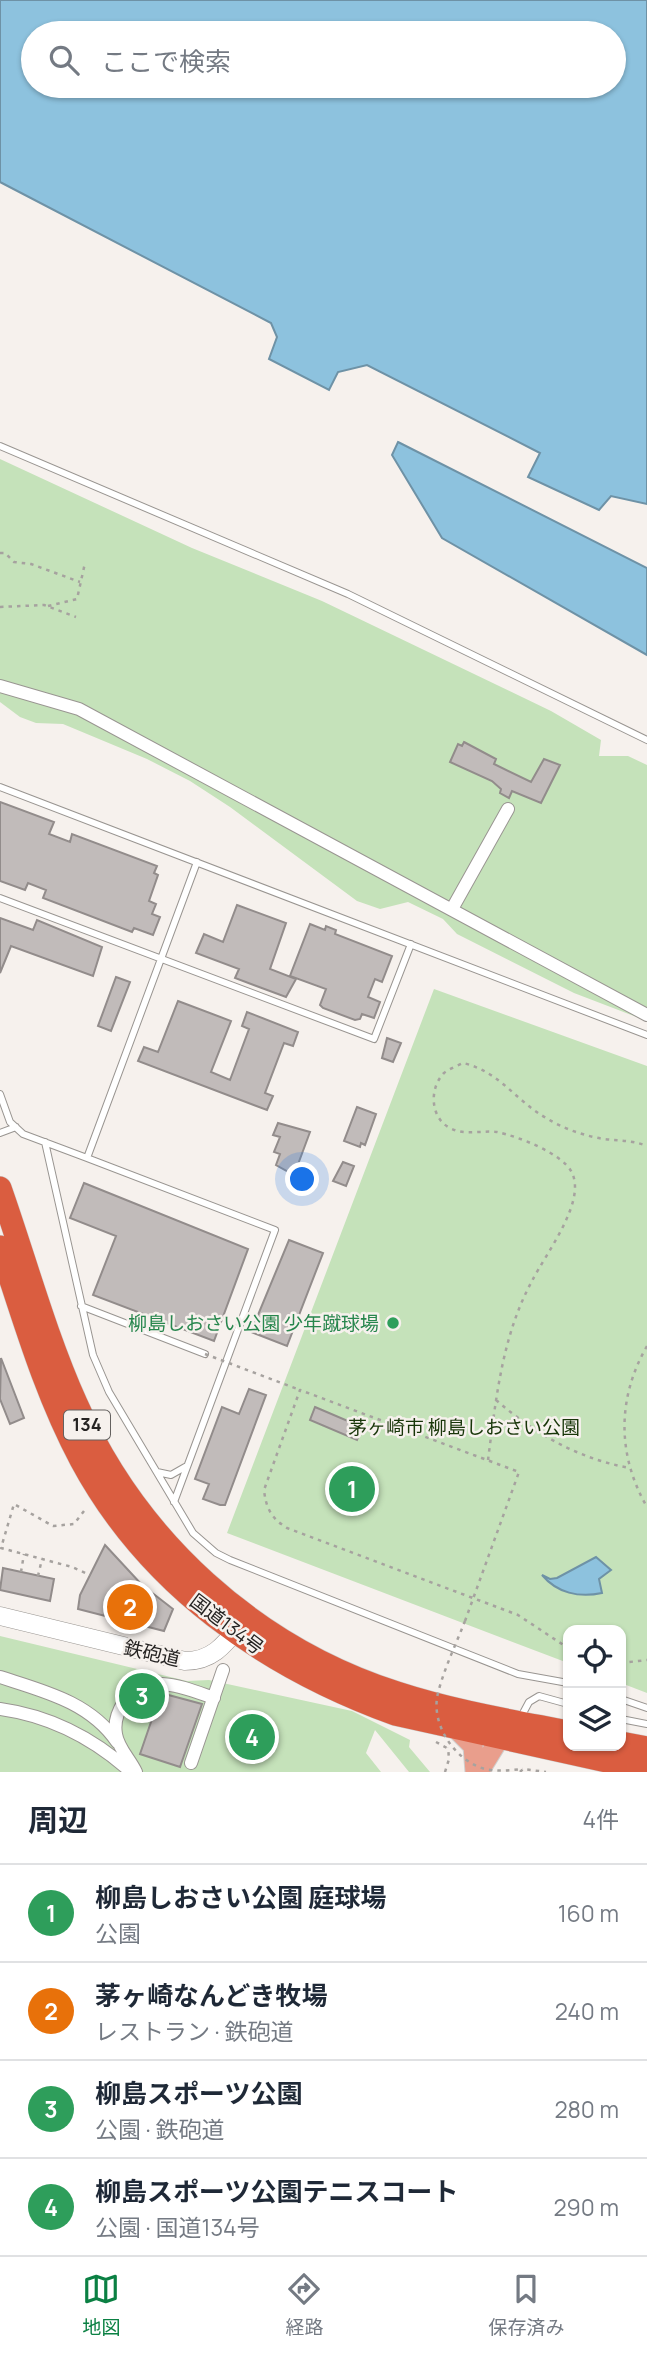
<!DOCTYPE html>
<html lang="ja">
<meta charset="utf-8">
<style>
:root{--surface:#fff;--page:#f6f6f7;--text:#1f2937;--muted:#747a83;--line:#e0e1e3;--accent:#0b8043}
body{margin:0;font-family:Manrope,"Noto Sans JP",sans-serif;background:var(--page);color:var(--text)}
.controls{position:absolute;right:21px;bottom:21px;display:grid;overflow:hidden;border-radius:14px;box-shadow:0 2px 5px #0004}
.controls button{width:63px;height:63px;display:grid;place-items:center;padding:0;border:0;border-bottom:2px solid var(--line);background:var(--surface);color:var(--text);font:35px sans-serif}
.you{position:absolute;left:303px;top:1180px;width:24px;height:24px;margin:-18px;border:5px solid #fff;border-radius:50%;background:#1a73e8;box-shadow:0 0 0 10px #1a73e833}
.badge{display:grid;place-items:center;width:46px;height:46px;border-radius:50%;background:var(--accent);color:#fff;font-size:23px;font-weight:700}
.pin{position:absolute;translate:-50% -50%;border:4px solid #fff;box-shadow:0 2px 7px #0006}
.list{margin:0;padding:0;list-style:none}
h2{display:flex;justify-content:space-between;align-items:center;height:91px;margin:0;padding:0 28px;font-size:30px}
h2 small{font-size:23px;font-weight:400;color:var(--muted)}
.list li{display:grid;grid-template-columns:46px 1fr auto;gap:21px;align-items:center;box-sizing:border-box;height:98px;padding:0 28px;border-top:2px solid var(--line)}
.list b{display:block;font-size:26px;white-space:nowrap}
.list p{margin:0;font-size:23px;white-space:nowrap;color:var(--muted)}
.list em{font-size:23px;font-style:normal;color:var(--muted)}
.icon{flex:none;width:38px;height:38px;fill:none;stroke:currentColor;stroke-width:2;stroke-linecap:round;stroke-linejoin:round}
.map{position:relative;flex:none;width:647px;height:1772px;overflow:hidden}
.search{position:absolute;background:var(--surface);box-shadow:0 2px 5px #0004;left:21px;right:21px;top:21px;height:77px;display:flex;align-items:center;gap:18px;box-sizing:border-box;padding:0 24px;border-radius:38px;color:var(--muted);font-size:26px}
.sheet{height:483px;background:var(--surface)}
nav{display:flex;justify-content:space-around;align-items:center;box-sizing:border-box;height:98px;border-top:2px solid var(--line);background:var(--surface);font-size:19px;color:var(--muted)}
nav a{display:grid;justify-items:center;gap:4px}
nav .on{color:var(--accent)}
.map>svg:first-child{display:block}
</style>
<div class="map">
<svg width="647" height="1772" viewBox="0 0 647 1772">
<rect width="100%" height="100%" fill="#f6f1ed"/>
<path fill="#c5e2ba" d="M0,459L192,548L322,601L551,711L601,740L599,756H628L647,765V1021L574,993L457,934L443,919L408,902L380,909L357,901L230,807L190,781L147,759L63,724L36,723L20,717L0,702Z
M434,989L647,1066V1693L621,1683V1630H568V1663L227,1533Z
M0,1636L187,1681L209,1680L352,1711L410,1740L409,1747L430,1772H409L375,1730L366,1753L381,1772H0Z"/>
<path fill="#8dc2de" stroke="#6e92a6" stroke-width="2" fill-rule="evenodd" d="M0,0H647V504L611,496L599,510L528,477L540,453L367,365L338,372L329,390L269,359L277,337L271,323L0,182ZM33,33H614V86H33Z
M398,442L647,568V655L442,538L392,455Z
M596,1557L611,1570L599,1579L602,1593C579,1598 557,1593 542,1575L550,1579L557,1578Z"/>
<path fill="#c1bbba" stroke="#928c8b" stroke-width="2" d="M464,742L496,759L494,764L531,782L544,759L560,765L541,803L512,791L509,798L500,793L501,789L492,781L450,762L458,744L462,746Z
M0,802L54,822L49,834L70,842L72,834L157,866L154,873L158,875L149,901L156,904L152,914L160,917L153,935L134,928L132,932L43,898L46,890L28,883L25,890L0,881Z
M237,905L286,923L270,969L296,979L286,997L235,978L239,969L196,953L204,934L223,942Z
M0,918L33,930L37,920L102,947L93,976L11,946L0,973Z
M310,924L325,930L326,926L336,930L335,934L392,956L382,982L375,979L368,997L380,1002L374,1018L362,1014L360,1019L355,1020L323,1008L320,1005L326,989L290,976Z
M116,977L130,982L111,1031L98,1026Z
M178,1001L231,1021L211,1072L230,1080L249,1029L242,1026L247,1012L298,1032L293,1046L284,1043L265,1093L273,1096L267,1110L138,1061L144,1047L158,1052Z
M387,1038L401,1043L393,1062L382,1058Z
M357,1107L376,1114L365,1145L361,1143L360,1147L344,1141Z
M278,1123L310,1132L294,1175L276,1165L280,1154L274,1152L280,1137L273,1135Z
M343,1162L354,1166L346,1186L333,1181Z
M84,1183L248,1249L214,1341L93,1295L116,1236L70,1218Z
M289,1240L323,1253L287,1346L251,1332Z
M1,1358L24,1418L10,1424L0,1399Z
M249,1389L266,1395L225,1505H220L203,1499L209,1484L195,1479L222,1407L239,1414Z
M315,1407L362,1427L357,1440L310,1420Z
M105,1545L142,1585L173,1609L164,1631L78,1609L80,1595Z
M3,1568L54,1579L50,1601L0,1590Z
M161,1693L202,1704L180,1767L140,1754Z"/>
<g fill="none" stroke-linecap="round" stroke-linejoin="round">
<defs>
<path id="lane" d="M0,446L348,594L647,740
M0,787L647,1035
M0,898L374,1039L411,944
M0,1094L10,1122L23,1134L87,1158L197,862
M0,1133L16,1127
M45,1142L93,1355L109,1392L193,1533L216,1553L230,1560L518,1674L568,1683
M87,1158L275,1230L174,1502
M81,1306L205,1354
M157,1472L171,1475L185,1467
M621,1699L647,1708
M521,1717L529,1702L539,1696L568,1704
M621,1719L647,1724"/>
<path id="street" d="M0,686L79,709L647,1015
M452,909L508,809
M0,1677C43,1691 90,1702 117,1742
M0,1709C51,1716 93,1738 131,1772
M191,1763L223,1670
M136,1772C130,1759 118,1748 116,1734C114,1723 118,1711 124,1702C146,1670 185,1688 214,1698"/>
<path id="secondary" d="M0,1616L185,1661C213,1661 225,1644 242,1623"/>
<path id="primary" d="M457,1730L473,1746L475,1772
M479,1772L508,1725"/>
<path id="highway" d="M0,1188C25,1259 45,1334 76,1403C137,1541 254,1647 397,1693C452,1711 512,1721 568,1732
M0,1247C24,1319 45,1393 81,1460C148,1585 265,1667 395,1714L647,1770
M621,1743L647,1748"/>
</defs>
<use href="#lane" stroke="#999591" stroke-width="8"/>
<use href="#street" stroke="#999591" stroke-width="14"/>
<use href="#secondary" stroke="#999591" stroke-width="19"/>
<use href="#primary" stroke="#cfcfce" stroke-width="21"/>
<use href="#highway" stroke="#cfcfce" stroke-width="24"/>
<path stroke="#a6a29f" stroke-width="2.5" stroke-dasharray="3.5 5" stroke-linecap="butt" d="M0,553H5L14,562L31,564L80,582
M48,606L77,599L85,563
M0,607L44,605L76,617
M647,1346C617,1398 617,1455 647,1507
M496,1400C535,1434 579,1459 630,1468
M488,1460C496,1399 502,1336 532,1281C546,1253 588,1200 571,1171C561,1153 517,1136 497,1132C482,1130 465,1136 450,1128C430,1118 429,1088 444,1073C449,1069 457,1066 463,1063C501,1072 515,1101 548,1119C564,1129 585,1136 604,1139C620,1141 632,1140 647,1146
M84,1511L74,1524L53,1526L14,1504L1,1548L72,1567L90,1575
M21,1572L24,1554
M38,1576L42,1559
M465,1621L519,1472L300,1390L264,1490C266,1508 271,1518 287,1528L518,1615L568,1648
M621,1663L647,1660
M436,1742L447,1748
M445,1772L449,1759L448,1747
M520,1772L523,1769L546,1772"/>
<use href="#lane" stroke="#fff" stroke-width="6"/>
<use href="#street" stroke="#fff" stroke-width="12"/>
<use href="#secondary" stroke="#fff" stroke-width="18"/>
<use href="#primary" stroke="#e99e8c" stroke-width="19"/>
<use href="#highway" stroke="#da5d40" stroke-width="23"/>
<path stroke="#a6a29f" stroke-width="2.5" stroke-dasharray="3.5 5" stroke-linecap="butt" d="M205,1354L300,1390
M465,1621C456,1644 444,1669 438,1693C430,1724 455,1761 485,1769C498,1772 511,1770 523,1769"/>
</g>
<circle fill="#2e9e5b" stroke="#f6f1ed" stroke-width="2.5" cx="393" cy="1323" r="7"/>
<g text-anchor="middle" stroke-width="5" stroke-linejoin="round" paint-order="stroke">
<rect fill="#f6f1ed" stroke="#64615f" stroke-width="2" x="64" y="1410.5" width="46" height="29" rx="5"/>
<g font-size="18" font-weight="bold" fill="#252322">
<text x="87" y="1431">134</text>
</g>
<g font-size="19" fill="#27864d" stroke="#f6f1ed" text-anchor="end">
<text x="379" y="1330">柳島しおさい公園 少年蹴球場</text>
</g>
<g font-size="19" fill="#183609" stroke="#f6f1ed">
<text x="464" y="1434">茅ヶ崎市 柳島しおさい公園</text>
</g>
<g font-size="19" fill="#252322" stroke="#f6f1ed">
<text transform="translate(227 1624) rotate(37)" y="7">国道134号</text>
<text transform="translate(152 1653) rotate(13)" y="7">鉄砲道</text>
</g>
</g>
</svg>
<div class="controls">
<button><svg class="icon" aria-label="locate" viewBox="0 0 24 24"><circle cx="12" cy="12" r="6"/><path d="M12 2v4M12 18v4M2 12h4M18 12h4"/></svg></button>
<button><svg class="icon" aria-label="layers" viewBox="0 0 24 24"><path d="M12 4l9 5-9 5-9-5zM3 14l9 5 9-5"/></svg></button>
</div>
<div class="you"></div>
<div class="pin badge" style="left:352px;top:1489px;background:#2e9e5b">1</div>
<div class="pin badge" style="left:130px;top:1607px;background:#e8710a">2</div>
<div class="pin badge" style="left:142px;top:1696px;background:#2e9e5b">3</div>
<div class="pin badge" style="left:252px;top:1737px;background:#2e9e5b">4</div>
<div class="search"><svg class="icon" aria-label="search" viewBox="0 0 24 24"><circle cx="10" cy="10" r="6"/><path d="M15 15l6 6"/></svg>ここで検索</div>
</div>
<section class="sheet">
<h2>周辺<small>4件</small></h2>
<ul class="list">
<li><span class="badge" style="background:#2e9e5b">1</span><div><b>柳島しおさい公園 庭球場</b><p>公園</p></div><em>160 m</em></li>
<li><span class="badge" style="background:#e8710a">2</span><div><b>茅ヶ崎なんどき牧場</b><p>レストラン · 鉄砲道</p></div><em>240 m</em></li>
<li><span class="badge" style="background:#2e9e5b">3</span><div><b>柳島スポーツ公園</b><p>公園 · 鉄砲道</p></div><em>280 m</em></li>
<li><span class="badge" style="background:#2e9e5b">4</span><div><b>柳島スポーツ公園テニスコート</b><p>公園 · 国道134号</p></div><em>290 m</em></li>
</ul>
</section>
<nav>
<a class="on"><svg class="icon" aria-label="map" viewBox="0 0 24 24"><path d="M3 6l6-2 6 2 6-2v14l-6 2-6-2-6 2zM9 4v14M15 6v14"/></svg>地図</a>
<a><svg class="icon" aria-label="directions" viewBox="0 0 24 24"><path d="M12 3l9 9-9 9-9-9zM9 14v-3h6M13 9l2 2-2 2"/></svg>経路</a>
<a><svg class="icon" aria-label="saved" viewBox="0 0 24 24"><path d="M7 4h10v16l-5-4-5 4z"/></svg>保存済み</a>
</nav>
